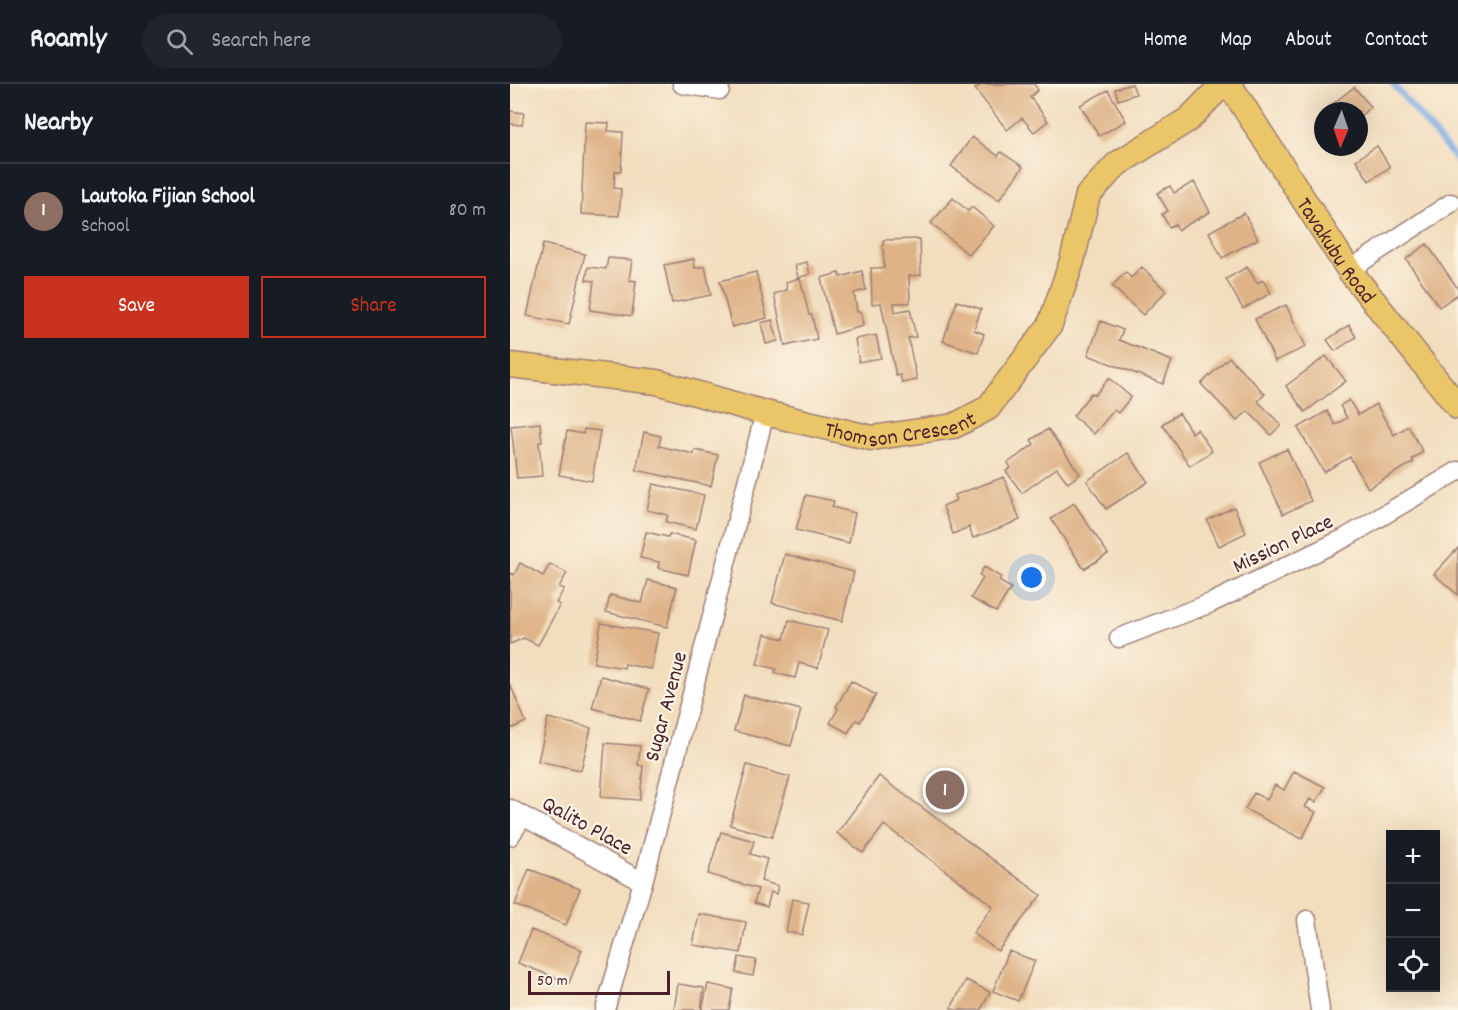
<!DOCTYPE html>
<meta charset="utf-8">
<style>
:root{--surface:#171b24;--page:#20242c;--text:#f1f3f6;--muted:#9ea1a6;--line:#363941;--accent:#c8321e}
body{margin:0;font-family:Dekko,sans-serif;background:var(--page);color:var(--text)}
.controls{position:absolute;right:18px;bottom:18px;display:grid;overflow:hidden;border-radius:0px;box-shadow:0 6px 24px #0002}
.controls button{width:54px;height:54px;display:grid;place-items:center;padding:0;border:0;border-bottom:2px solid var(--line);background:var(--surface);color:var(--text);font:30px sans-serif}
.compass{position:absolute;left:804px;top:18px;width:54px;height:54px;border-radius:50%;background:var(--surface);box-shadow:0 6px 24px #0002;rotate:182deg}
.scale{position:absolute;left:18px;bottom:15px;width:142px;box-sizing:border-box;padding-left:6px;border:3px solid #4a1f2b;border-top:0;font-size:16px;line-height:21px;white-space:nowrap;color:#4a1f2b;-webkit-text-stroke:4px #fcf5e5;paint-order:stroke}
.you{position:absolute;left:522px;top:494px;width:21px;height:21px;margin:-15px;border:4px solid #fff;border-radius:50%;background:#1a73e8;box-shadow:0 0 0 9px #1a73e833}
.badge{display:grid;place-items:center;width:39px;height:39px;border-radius:50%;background:var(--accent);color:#fff;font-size:20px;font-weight:700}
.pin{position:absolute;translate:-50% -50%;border:3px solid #fff;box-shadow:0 2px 6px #0006}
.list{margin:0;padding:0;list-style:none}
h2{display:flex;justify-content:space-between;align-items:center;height:78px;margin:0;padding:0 24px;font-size:26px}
h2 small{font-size:20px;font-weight:400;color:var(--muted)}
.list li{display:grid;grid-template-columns:39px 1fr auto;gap:18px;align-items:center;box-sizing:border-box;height:96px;padding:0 24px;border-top:2px solid var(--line)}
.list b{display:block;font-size:22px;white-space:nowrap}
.list p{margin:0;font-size:20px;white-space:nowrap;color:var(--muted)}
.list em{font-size:20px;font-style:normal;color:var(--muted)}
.actions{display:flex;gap:12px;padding:18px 24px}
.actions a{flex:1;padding:14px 0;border:2px solid var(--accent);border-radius:0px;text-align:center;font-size:21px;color:var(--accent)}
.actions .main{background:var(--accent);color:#fff}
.icon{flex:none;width:33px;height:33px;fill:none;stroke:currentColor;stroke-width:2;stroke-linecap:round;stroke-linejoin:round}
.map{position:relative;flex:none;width:948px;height:926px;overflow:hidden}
header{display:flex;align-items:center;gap:36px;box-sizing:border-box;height:84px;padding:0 30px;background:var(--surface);border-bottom:2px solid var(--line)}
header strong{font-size:28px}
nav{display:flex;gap:33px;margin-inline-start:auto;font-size:21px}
.search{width:420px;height:54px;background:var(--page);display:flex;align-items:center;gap:15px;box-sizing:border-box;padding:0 21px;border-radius:33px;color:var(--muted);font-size:22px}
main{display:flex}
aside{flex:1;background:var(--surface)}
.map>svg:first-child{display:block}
</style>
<header>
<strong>Roamly</strong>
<div class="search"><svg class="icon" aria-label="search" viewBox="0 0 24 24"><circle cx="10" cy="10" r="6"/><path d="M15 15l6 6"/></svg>Search here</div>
<nav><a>Home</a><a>Map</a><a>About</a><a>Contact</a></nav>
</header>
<main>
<aside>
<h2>Nearby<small></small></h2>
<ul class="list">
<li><span class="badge" style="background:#8d6e63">1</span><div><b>Lautoka Fijian School</b><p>School</p></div><em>80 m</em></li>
</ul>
<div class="actions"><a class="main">Save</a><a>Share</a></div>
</aside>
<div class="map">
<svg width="948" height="926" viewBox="0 0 948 926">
<rect width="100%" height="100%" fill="#fcf5e5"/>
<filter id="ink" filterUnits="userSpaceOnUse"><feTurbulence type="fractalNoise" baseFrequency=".0167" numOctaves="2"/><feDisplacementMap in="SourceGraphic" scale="12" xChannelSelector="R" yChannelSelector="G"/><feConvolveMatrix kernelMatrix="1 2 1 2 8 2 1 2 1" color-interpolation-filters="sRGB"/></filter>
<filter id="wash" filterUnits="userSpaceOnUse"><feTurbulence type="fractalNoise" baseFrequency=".008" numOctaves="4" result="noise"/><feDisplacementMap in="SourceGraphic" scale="24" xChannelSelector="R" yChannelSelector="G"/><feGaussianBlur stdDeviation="1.35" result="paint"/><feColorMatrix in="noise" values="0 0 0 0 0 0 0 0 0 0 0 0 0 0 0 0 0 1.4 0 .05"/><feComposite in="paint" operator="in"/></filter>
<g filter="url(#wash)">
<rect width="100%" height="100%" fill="#f2ddbd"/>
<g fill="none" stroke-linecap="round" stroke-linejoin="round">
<path stroke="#78a7e2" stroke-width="6" d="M883,0L948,78"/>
</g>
<g id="blocks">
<path fill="#deb387" d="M472,0H524L528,6L520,13L538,37L524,48L512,34L497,46L465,5Z
M622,0L626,10L608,16L605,5Z
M844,3L861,23L849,33V27H822L819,23Z
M598,6L616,37L589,52L570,21Z
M0,27L14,29L12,41L0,40Z
M75,38L99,39L98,47L113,48L111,87H105L104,104L111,105L109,132L71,130Z
M462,53L488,72L491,68L513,83L489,116L441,82Z
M867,62L880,83L859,97L846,76Z
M684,98L700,128L668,146L665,140L659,143L652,130L658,127L647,109L660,102L664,109Z
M443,114L458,127L462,123L484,142L459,171L421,139Z
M734,129L748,155L712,174L699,148Z
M410,155L411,191L399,192L400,219H384L385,228L400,225L406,253L398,254L407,296L392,299L390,291L386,292L371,219L362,220L361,184H374L373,156Z
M33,160L75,170L59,240L17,232Z
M917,160L948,205V210L929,223L896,175Z
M98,174L122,176L119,196L126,197L122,232L80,226L84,197L76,196L78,183L96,185Z
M184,175L185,184L195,182L201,211L162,219L154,181Z
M297,178L300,190L288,194L285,181Z
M632,183L656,207L633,231L602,202L616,188L621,194Z
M737,183L747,199L753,196L761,209L733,225L716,195Z
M352,187L356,206L344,209L347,228H351L353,242L324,250L311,194L329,189L330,193Z
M246,188L257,234L222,243L210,197Z
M290,194L299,231H302L307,255L275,262L264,210L277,206L276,198Z
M447,217L471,225L464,246L474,250L468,269L433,257Z
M776,221L796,263L765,277L745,235Z
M262,236L268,257L256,260L251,239Z
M591,237L613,246L609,256L662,277L653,300L578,271Z
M839,241L846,253L825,267L817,256Z
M366,251L371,274L349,278L345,255Z
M816,272L836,297L795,328L776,302Z
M719,273L755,310L748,317L771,341L761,351L738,327L727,337L691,300Z
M599,294L621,313L608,329L604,326L584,350L563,332L581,309L585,311Z
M839,316L848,331L866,320L884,351L898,342L913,368L902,375L904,378L858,404L840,373L814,388L788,344L817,327L825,341L837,334L830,322Z
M669,329L682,349L687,345L702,367L680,382L652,340Z
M30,339L32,358H29L32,392L7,394L1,342Z
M74,345L90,347L82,397L49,391L57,347L73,350Z
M538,345L570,390L558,399L547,384L512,409L496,387L501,384L498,379L524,360L521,356Z
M134,348L151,352L149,362L184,370L185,366L208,371L201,402L126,386Z
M777,365L801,417L773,430L749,378Z
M618,369L638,398L596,425L577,397Z
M494,393L510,436L463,454L459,443L443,450L433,422L447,416L445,411Z
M143,400L194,411L186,445L156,438L158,431L137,426Z
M296,411L324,417L322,423L345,429L339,459L286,446Z
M564,419L598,470L574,485L541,435Z
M724,423L736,449L709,462L697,436Z
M136,448L158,453L159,450L186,456L178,491L148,484L149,478L130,474Z
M948,464V511L924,490Z
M275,470L344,488L332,537L262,519Z
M10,479L33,492L40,480L57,489L49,503L54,505L46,519L50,521L28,561L14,554L0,560V489L4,491Z
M474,483L491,493L489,497L501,504L486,528L461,514L473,494L469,491Z
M138,496L167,503L157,543L96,528L100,511L132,519Z
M279,536L318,546L308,584L289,579L285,594L265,589L266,585L247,580L255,550L274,555Z
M91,539L148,549L141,585L115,580L114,584L84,579Z
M91,592L139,605L130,637L82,624Z
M341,597L366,611L350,638L346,636L338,649L320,639L328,625L326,623Z
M0,600L16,638L0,645Z
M234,611L291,626L281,662L224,647Z
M38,634L81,644L71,686L28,677Z
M95,659L130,662L128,681L133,682L130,716L91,713Z
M237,681L280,693L262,753L220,741Z
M784,687L815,703L806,718L800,715L795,723L806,728L792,755L735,725L744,709L757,716L765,701L774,706Z
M369,692L531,811L488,867L463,849L483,822L374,741L353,769L327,749Z
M211,748L244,757L240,770L257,775L251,797L268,802L266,810L261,808L257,823L244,819L248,805L198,790Z
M19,785L70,805L56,841L5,821Z
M282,815L299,818L292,851L276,848Z
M189,830L236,838L231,869L183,861Z
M21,846L72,866L59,899L8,879Z
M499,867L525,877L508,917L483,907Z
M229,873L246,876L243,892L226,889Z
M456,896L480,908L471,926H445L441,924Z
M168,900L194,904L191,926H164Z
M198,900L223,905L219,926H192Z"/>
</g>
</g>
<g filter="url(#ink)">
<use href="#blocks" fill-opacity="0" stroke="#9e7e74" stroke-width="1.5"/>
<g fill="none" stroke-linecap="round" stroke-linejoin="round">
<defs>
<path id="minor" d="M172,0L210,6
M839,186L941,119
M609,554L701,519L835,454L948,387
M0,725L133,798
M0,752L13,732
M797,836L810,926
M95,926L133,798L255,329"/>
<g id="major">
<path id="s1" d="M719,0L839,186L948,323"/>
<path id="s2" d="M0,281L147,298L255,329L362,354L444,342L478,324L540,241L562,177L578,111L607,80L679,35L713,0"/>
</g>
</defs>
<use href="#minor" stroke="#9e7e74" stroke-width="21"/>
<use href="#major" stroke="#9e7e74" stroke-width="27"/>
<use href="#minor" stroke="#fff" stroke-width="18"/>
<use href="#major" stroke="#ebc669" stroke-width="24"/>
</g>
</g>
<g text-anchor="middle" stroke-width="4.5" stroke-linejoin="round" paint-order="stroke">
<g font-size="22" fill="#4a1f2b" stroke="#fcf5e5">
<text dy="8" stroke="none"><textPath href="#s1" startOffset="198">Tavakubu Road</textPath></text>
<text dy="8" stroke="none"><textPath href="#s2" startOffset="399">Thomson Crescent</textPath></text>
<text transform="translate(772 458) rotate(-26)" y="8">Mission Place</text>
<text transform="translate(154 622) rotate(-75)" y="8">Sugar Avenue</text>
<text transform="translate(78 740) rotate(29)" y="8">Qalito Place</text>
</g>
</g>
</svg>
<div class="controls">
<button>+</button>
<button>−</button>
<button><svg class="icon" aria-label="locate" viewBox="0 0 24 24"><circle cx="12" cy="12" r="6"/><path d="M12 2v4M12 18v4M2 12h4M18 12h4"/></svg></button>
</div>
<svg class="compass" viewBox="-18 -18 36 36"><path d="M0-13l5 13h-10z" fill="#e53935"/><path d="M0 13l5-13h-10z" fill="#9ea1a6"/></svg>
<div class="scale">50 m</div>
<div class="you"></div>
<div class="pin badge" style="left:435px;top:706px;background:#8d6e63">1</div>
</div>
</main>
